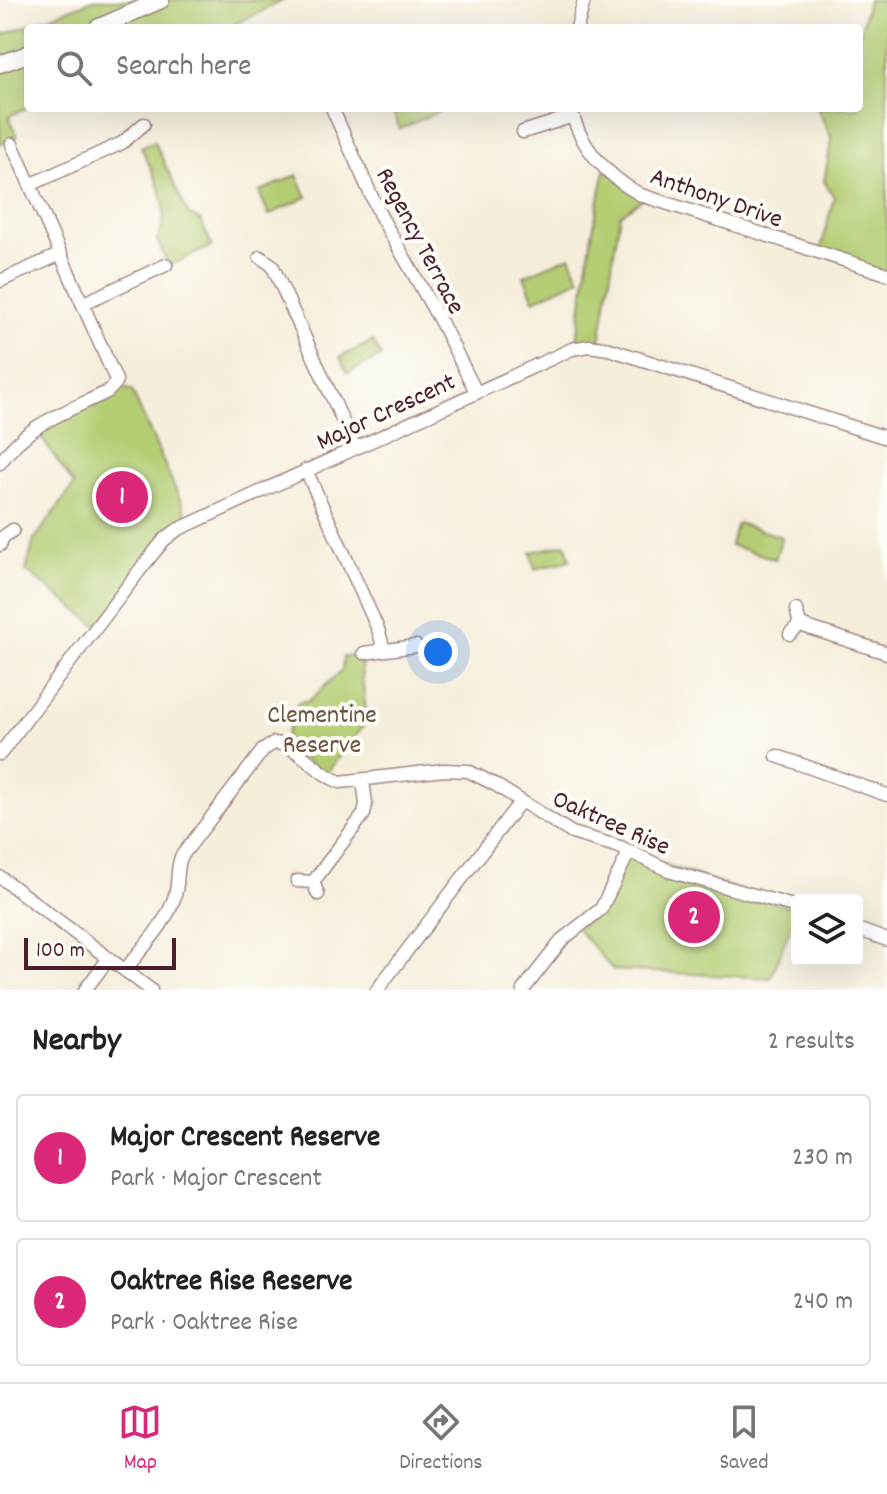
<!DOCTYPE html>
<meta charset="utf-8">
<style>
:root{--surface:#fff;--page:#f2f2f2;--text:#222;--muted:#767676;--line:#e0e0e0;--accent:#db2777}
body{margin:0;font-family:Dekko,sans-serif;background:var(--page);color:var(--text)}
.controls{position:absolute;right:24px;bottom:24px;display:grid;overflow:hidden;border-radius:8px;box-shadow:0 8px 32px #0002}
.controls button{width:72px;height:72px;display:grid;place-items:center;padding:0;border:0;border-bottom:2px solid var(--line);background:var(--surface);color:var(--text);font:40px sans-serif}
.scale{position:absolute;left:24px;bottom:20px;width:152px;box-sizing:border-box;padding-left:8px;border:4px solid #4a1f2b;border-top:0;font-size:22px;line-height:28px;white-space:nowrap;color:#4a1f2b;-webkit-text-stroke:6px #fdfcf7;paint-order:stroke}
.you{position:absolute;left:438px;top:652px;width:28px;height:28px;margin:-20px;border:6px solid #fff;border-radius:50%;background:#1a73e8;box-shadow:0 0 0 12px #1a73e833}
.badge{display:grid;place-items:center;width:52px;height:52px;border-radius:50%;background:var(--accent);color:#fff;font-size:26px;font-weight:700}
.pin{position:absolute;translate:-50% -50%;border:4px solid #fff;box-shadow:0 2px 8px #0006}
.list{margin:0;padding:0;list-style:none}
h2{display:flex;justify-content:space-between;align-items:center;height:104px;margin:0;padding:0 32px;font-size:34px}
h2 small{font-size:26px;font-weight:400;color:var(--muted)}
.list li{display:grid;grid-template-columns:52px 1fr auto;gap:24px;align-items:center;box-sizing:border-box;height:128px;margin:0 16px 16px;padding:0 16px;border:2px solid var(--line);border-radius:8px}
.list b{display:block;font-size:30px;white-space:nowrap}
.list p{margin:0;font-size:26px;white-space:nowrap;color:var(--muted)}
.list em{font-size:26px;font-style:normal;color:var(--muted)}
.icon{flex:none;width:44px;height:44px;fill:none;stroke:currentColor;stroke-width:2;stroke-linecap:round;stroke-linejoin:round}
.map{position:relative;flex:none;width:887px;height:990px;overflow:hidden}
.search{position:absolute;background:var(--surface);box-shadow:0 8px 32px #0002;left:24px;right:24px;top:24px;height:88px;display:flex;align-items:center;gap:20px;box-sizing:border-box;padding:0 28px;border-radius:8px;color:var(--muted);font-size:30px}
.sheet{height:392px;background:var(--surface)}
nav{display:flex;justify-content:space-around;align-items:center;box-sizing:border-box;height:112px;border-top:2px solid var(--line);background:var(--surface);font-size:22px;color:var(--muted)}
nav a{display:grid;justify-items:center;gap:4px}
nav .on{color:var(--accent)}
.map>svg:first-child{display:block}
</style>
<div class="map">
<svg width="887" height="990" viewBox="0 0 887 990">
<rect width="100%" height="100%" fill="#fdfcf7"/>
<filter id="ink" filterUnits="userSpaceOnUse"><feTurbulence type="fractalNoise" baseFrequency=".0125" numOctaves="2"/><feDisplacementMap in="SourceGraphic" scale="16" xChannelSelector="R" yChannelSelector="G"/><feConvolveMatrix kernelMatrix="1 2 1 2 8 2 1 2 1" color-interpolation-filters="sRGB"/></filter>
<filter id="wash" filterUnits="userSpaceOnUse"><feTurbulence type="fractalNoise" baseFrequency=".006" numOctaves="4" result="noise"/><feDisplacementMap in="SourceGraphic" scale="32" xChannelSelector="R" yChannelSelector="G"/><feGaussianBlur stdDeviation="1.8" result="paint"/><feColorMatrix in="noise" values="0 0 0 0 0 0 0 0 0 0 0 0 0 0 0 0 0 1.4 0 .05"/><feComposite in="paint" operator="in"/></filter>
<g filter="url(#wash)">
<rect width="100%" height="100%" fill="#f5eedb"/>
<path fill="#b4cd73" stroke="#7f764f" stroke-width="2" d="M93,0H284L227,28H28V107L9,116L17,136L0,144V36Z
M868,0H887V274L820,253L834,197L824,181L832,139L817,108H859V38Z
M391,108H441L442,110L400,129Z
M154,141L188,214L201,221L212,246L169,266L157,240C175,205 155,179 141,147Z
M605,169L645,197L620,215L599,347L576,348L591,240Z
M297,175L307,197L269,215L259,192Z
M570,256L580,279L534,300L524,276Z
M373,341L381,357L347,373L340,357Z
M115,384L132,391L190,522L177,530L98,626L26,571L34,540L74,485L34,427Z
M737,523L782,537L775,559L730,545Z
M566,544L570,560L535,569L531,552Z
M364,653L361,667L367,721L325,775L283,744L298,702L309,701L342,670L343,657Z
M629,852L797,910L771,978L613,970L577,929L591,919Z"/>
</g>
<g filter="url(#ink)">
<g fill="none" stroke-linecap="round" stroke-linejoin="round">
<defs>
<path id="minor" d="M577,28L584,0
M332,108L380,215L442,324L476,392
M571,108C579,147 608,177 641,195L887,274
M523,132L573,116
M30,185L122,143L144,124
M260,257L272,265L355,448
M0,281L61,254
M84,303L166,265
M0,463C29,422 65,413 107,392L115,384L116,380L12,144
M306,470L378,629L384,650
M0,545L3,537L13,530
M800,625L887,653
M790,634L800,625L796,610
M364,653L416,646
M0,754L143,566L164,540L177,530L572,349L589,346L609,349L887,438
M777,756L887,795
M0,877L151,990
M297,881L313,882L318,894
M313,882L364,814L366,804L363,780
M857,929L887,940
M125,970C142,948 168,923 175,895C179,882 176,870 181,857L263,750L274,743C300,745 316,774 340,782L444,770L468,771L494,784L572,833L620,847L672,872L797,907
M85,990L109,958
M377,990L520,802
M523,990L563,939L601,909L629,852"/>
<path id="major" d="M97,28L161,0
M0,64L28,54"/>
</defs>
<use href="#minor" stroke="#a08683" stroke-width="15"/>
<use href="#major" stroke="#a08683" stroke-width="19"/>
<use href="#minor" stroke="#fff" stroke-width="12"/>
<use href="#major" stroke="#fff" stroke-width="16"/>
</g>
</g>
<g text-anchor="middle" stroke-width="8" stroke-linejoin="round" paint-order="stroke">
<g font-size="26" fill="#4a1f2b" stroke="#fdfcf7">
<text transform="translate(717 196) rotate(19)" y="9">Anthony Drive</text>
<text transform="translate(422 240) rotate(62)" y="9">Regency Terrace</text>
<text transform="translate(385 410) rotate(-25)" y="9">Major Crescent</text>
<text transform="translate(612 821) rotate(24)" y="9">Oaktree Rise</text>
</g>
<g font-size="26" fill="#6a5341" stroke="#fdfcf7">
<text x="322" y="722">Clementine<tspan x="322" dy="30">Reserve</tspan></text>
</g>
</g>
</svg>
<div class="controls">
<button><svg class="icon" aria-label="layers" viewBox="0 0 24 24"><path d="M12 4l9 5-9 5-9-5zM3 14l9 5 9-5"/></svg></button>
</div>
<div class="scale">100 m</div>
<div class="you"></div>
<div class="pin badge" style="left:122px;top:497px">1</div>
<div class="pin badge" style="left:694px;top:917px">2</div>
<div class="search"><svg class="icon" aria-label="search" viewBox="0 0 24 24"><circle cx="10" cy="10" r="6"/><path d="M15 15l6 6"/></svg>Search here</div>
</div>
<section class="sheet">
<h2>Nearby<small>2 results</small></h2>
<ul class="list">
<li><span class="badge">1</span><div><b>Major Crescent Reserve</b><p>Park · Major Crescent</p></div><em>230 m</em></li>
<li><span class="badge">2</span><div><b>Oaktree Rise Reserve</b><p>Park · Oaktree Rise</p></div><em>240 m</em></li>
</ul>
</section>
<nav>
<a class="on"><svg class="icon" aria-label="map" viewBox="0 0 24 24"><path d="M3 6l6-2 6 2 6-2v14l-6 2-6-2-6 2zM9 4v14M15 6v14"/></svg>Map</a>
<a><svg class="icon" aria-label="directions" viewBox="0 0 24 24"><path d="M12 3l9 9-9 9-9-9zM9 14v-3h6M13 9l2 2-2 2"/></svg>Directions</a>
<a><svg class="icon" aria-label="saved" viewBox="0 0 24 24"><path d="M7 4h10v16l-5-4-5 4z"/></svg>Saved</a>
</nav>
